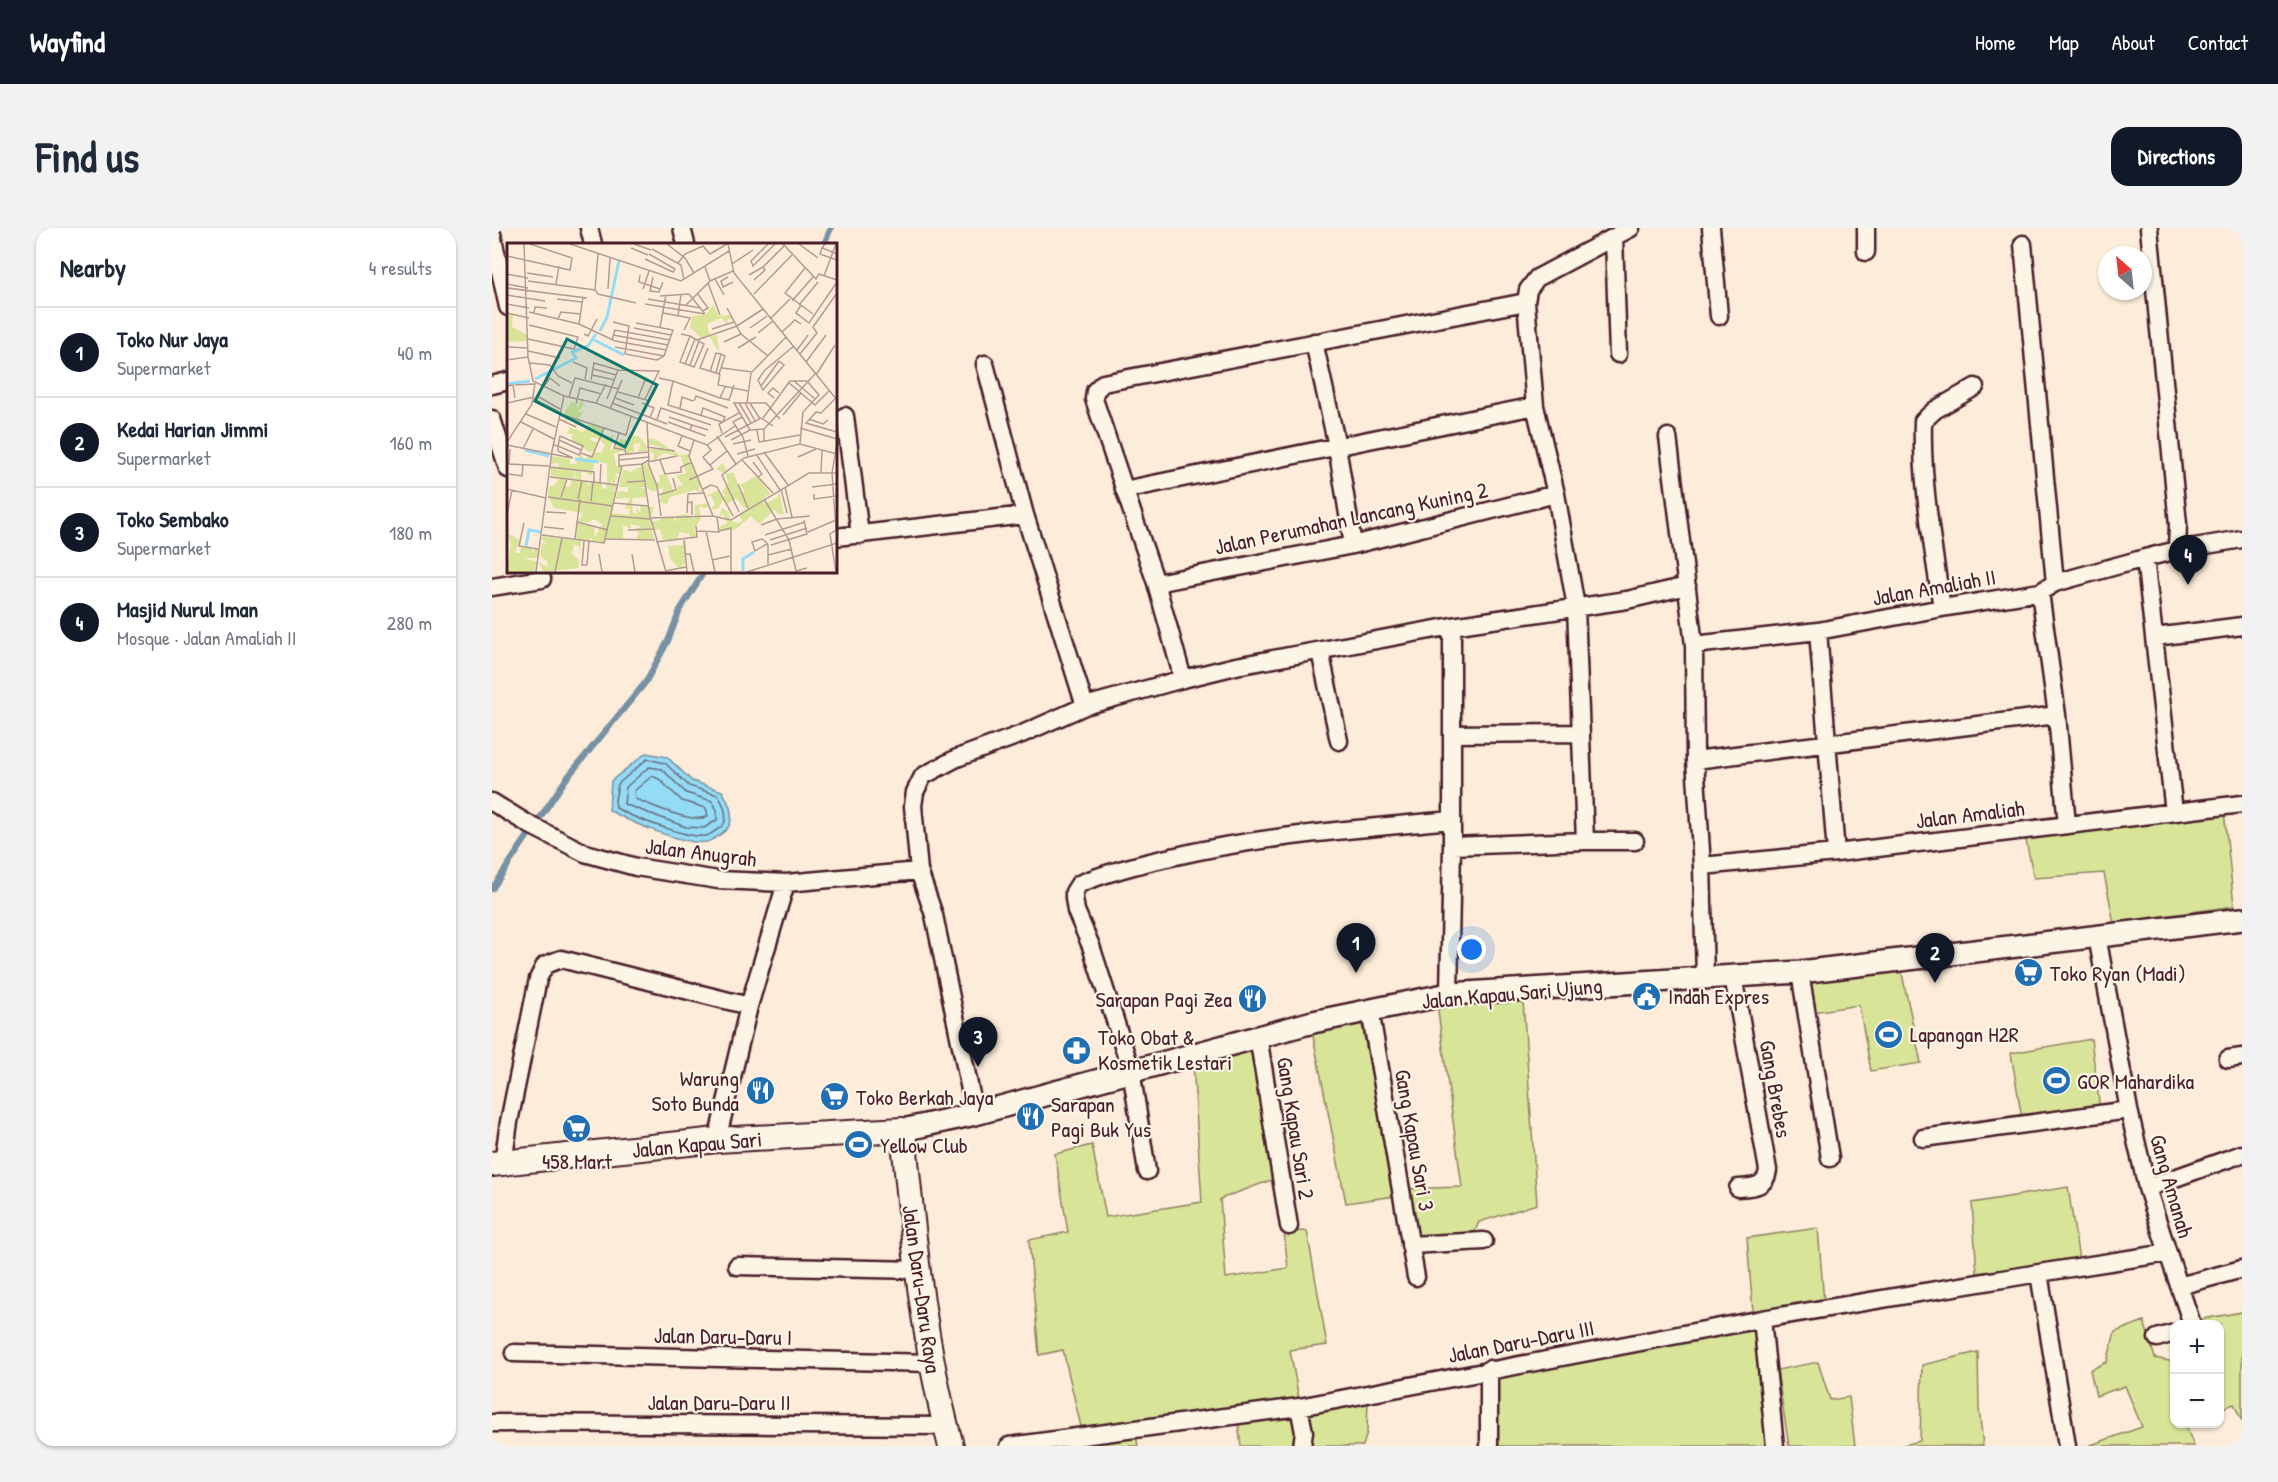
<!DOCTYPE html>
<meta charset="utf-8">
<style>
:root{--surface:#fff;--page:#f2f2f3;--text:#1f2937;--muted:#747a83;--line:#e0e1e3;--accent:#111827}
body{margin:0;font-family:"Patrick Hand",sans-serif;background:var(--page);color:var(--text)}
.controls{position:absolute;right:18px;bottom:18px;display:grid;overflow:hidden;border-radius:12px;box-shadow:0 2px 4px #0004}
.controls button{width:54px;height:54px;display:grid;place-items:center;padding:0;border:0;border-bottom:2px solid var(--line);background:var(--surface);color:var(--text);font:30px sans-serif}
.compass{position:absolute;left:1606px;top:18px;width:54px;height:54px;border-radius:50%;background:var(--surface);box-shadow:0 2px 4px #0004;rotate:333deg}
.you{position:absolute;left:980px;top:722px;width:21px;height:21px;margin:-15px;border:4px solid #fff;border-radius:50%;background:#1a73e8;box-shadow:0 0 0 9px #1a73e833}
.badge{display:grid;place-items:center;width:39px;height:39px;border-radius:50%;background:var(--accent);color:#fff;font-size:20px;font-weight:700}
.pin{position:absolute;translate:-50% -50px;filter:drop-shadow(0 2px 3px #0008)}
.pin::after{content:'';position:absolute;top:32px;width:21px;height:18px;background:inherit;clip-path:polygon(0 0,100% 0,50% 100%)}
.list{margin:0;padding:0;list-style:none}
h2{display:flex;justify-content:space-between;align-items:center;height:78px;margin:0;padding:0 24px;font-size:26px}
h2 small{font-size:20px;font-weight:400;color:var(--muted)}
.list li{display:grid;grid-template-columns:39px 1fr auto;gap:18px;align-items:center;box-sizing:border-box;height:90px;padding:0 24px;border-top:2px solid var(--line)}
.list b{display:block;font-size:22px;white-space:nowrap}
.list p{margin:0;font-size:20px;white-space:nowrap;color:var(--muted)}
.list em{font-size:20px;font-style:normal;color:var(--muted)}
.map{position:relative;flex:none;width:1750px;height:1218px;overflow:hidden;border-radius:18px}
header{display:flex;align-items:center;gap:36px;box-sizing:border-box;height:84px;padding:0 30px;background:var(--accent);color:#fff}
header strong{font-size:28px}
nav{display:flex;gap:33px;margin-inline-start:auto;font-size:21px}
.intro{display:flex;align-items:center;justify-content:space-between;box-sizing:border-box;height:144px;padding:0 36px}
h1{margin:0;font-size:42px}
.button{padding:15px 27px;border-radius:18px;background:var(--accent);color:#fff;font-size:21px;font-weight:700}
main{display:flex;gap:36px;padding:0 36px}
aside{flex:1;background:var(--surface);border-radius:18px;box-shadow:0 2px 4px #0004}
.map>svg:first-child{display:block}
</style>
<header>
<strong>Wayfind</strong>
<nav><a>Home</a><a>Map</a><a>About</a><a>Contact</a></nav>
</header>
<div class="intro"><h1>Find us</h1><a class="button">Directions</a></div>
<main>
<aside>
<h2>Nearby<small>4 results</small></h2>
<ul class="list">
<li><span class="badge">1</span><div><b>Toko Nur Jaya</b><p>Supermarket</p></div><em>40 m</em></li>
<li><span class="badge">2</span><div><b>Kedai Harian Jimmi</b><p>Supermarket</p></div><em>160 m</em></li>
<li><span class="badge">3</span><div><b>Toko Sembako</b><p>Supermarket</p></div><em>180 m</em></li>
<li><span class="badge">4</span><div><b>Masjid Nurul Iman</b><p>Mosque · Jalan Amaliah II</p></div><em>280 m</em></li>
</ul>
</aside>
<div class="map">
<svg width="1750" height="1218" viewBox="0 0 1750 1218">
<rect width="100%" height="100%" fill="#fcecd9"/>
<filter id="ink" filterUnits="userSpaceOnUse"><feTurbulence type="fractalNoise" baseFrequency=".0167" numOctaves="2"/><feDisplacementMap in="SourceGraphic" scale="12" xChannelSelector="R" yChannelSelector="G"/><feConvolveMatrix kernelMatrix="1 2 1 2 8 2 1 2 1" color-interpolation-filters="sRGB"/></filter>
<g filter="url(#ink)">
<path fill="#d8e598" stroke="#918262" stroke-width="1.5" d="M1732,583L1742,678L1622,695L1612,645L1542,650L1533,608Z
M1409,741L1429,835L1379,843L1367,777L1321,784L1315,751Z
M1031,772L1045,976L987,994L978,1014L918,1017L909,961L970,959L945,776Z
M869,792L903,968L854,975L820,803Z
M1599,811L1608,881L1530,891L1519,825Z
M758,818L782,951L728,971L734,1050L796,1040L792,1004L815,1003L835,1117L798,1122L807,1171L590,1203L571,1122L547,1127L537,1012L576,1004L563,926L600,917L614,989L710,974L701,835Z
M1576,959L1587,1032L1485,1045L1480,975Z
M1326,1000L1332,1074L1261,1084L1255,1010Z
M1750,1084V1193L1742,1176L1728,1181V1096H1703L1705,1092Z
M1270,1091L1280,1218H996L1006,1140Z
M1652,1093L1663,1130L1682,1134V1196H1693L1702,1218H1596L1650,1199L1633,1158L1604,1168L1598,1142L1615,1134L1623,1104Z
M1486,1124L1487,1180L1491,1218H1407L1428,1213L1430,1137Z
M1326,1134L1338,1172L1357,1169L1363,1218H1297L1285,1142Z
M876,1173L875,1204L871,1218H814L815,1186L847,1176Z
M802,1184L806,1218H749L746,1194Z
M644,1207L646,1218H597V1214Z"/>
<path fill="#94dcf5" stroke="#7690a4" stroke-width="1.5" d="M154,525L175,529L200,553L230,563C236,572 243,587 237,598C233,604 222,612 214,614C195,618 135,593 117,582L119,553Z"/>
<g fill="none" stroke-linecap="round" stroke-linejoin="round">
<path stroke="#686b7c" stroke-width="1.5" d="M155,531L173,535L197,558L226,567C231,575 238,590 230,598C226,601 219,607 214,608C198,611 139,589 124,580L123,572L126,556Z
M157,539L170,541L194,565L220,573L225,582V592L212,600L194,599L132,576L134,559Z
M160,548L167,551L190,573L214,580L216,588C202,597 159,577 143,571L142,563Z"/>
<path stroke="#7690a4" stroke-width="6" d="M332,16L339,0
M0,661L74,551L153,455L176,413L188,382L212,344"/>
<defs>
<path id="minor" d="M97,0L101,16
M190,0L194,16
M1219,0L1227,88
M1657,0L1686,296L1685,322
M0,6L16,79
M1122,9L1126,126
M1531,16L1563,355
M1374,24V0
M822,114L845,218L861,317
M493,136L533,287
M0,157L16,153
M353,188L368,307
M0,191L16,241
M1176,209L1202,417L1203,532L1210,638L1213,750
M632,262L1043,178
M344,309L533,287L593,478
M1653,330L1682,584
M664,355L861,317L1064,266
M0,359L50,351
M1548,364L1565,487L1575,597
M1450,380C1441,318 1429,255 1431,193L1443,182L1483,159
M1326,403L1344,625
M1663,409L1750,398
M1202,417L1326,403L1450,380L1548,364L1563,355L1653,330L1685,322L1750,311
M828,423L847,513
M691,451L664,355L602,171L603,163L611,155L1034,74
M960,506L1088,505
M1203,532L1565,487
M0,574L36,596L93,625L144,639L226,652L294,655L427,643
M1093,613L1084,379L1064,266L1043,178L1034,74L1036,62L1045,50L1139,0
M960,618L1093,613H1143
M1210,638L1344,625L1750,576
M1308,744L1338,930
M1241,748L1276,942C1274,959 1261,959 1246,960
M957,766L960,618V398
M878,782L924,1049
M766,808L797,998
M1736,831L1750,829
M483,886L442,687L427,643L421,578L423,564L431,548L465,530L530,506L593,478L691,451L744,438L960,398L1135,372L1195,358
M1431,910L1637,882
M225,912L257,778L294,655
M11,935L17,894L46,751L53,737L69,731L257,778
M655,943L639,842L599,718L584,683L582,670V664L587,656C618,643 651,635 684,628C774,607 867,601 960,592
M1655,960L1750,926
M918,1017L992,1013
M1676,1025L1699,1093L1698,1096
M245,1038L426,1042
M1547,1045L1575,1218
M1687,1058L1750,1041
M1270,1091L1283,1218
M1665,1110L1682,1105
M22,1125L439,1135
M807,1179L812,1204L810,1218
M0,1195L454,1198
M517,1218L807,1179L1270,1091L1547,1045L1676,1025L1655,960L1637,882L1605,708
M997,1218V1141"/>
<path id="tertiary" d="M411,902L483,886L821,794L957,766L1308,744L1750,691"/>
<path id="secondary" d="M0,936L225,912L411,902C421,1008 431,1115 459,1218"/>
</defs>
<use href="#minor" stroke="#4a1f2b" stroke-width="21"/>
<use href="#tertiary" stroke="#4a1f2b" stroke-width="26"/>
<use href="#secondary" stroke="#4a1f2b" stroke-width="28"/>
<use href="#minor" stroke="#fcf5e5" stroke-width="16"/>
<use href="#tertiary" stroke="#fcf5e5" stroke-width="21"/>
<use href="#secondary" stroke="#fcf5e5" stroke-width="24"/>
</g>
</g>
<defs>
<symbol id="supermarket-disc" viewBox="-11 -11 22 22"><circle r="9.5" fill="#1f6fb2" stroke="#fcf5e5"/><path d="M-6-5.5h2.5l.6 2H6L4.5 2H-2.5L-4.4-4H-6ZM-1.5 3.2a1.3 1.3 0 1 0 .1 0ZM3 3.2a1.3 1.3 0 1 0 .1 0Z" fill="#fff"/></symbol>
<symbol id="civic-disc" viewBox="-11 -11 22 22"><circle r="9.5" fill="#1f6fb2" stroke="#fcf5e5"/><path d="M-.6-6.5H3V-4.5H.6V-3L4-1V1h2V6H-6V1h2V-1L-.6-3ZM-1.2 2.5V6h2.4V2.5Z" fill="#fff"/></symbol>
<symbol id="restaurant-disc" viewBox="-11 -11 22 22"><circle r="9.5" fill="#1f6fb2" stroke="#fcf5e5"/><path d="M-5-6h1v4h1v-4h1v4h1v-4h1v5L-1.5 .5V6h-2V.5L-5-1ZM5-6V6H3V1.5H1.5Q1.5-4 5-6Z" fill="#fff"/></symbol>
<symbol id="stadium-disc" viewBox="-11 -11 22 22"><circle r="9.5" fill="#1f6fb2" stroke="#fcf5e5"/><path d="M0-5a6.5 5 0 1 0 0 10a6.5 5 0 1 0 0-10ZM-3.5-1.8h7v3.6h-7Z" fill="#fff"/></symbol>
<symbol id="pharmacy-disc" viewBox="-11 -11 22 22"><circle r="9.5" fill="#1f6fb2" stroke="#fcf5e5"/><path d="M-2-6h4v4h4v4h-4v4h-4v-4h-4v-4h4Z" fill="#fff"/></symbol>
</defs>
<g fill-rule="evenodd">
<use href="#supermarket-disc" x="1520" y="728" width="33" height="33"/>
<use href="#civic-disc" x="1138" y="752" width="33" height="33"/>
<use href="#restaurant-disc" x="744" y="754" width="33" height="33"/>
<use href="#stadium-disc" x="1380" y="790" width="33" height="33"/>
<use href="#pharmacy-disc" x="568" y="806" width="33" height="33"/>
<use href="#stadium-disc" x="1548" y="836" width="33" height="33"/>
<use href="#restaurant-disc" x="252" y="846" width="33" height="33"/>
<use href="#supermarket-disc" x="326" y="852" width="33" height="33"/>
<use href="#restaurant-disc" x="522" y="872" width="33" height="33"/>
<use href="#supermarket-disc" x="68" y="884" width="33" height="33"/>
<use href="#stadium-disc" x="350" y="900" width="33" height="33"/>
</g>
<g text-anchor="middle" stroke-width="4.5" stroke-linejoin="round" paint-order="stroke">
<g font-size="22" fill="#4a1f2b" stroke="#fcf5e5">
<text transform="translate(859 290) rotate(-12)" y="8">Jalan Perumahan Lancang Kuning 2</text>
<text transform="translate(1442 359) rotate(-10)" y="8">Jalan Amaliah II</text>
<text transform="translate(1478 586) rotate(-7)" y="8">Jalan Amaliah</text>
<text transform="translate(209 624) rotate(7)" y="8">Jalan Anugrah</text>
<text transform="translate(1020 765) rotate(-5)" y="8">Jalan Kapau Sari Ujung</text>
<text transform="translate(1284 861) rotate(80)" y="8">Gang Brebes</text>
<text transform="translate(804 900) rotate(81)" y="8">Gang Kapau Sari 2</text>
<text transform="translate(923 912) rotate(80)" y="8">Gang Kapau Sari 3</text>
<text transform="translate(205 916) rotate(-5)" y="8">Jalan Kapau Sari</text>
<text transform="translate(1680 958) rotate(74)" y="8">Gang Amanah</text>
<text transform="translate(430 1061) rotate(82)" y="8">Jalan Daru-Daru Raya</text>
<text transform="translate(231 1108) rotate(1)" y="8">Jalan Daru-Daru I</text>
<text transform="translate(1029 1113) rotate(-11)" y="8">Jalan Daru-Daru III</text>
<text x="227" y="1182">Jalan Daru-Daru II</text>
</g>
<g font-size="22" fill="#4a1f2b" stroke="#fcf5e5" text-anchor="start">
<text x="1558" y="753">Toko Ryan (Madi)</text>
<text x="1176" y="776">Indah Expres</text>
<text x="740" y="779" text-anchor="end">Sarapan Pagi Zea</text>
<text x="1418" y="814">Lapangan H2R</text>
<text x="606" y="817">Toko Obat &amp;<tspan x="606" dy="25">Kosmetik Lestari</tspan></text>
<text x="247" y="858" text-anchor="end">Warung<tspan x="247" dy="25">Soto Bunda</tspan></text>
<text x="1585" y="861">GOR Mahardika</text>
<text x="364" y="877">Toko Berkah Jaya</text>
<text x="559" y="884">Sarapan<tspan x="559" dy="25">Pagi Buk Yus</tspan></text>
<text x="388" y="925">Yellow Club</text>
<text x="85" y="941" text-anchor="middle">458 Mart</text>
</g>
</g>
<g transform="translate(15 15)">
<rect width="330" height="330" fill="#fcecd9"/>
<path d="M206,62L212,73L223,72L227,79L221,75L220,81L214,75L200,81L203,93L210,92L212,109L202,93L194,95L183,84L185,73L198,72ZM0,71L6,72L5,84L21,92V98L0,99ZM74,157L77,158L75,165L70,169H76L71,177L74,179L68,183L67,176L58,178V168L65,158L71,164ZM82,181L96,185L102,182L95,188L98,195L107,192L103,208L113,200L112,196L123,198L126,193H132L139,202L140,208L131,209L134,200L126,201L128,209L119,210L116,201L115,208L107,211L109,223H115L113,230L108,231L112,236L108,235V241L104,238V240L111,242L110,247L104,246L109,249L105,270L122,272L123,266L118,265L123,255L109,256L111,248L121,249V244H112L116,226L123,229L140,220L148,239H153L152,232L159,231L168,251L171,243L176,242L169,233L179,230L174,214L157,210L146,218L147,211L141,207L155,204L140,201V195L148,196L173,212L182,211L184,217L180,219L185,220L195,243L191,246L197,250L188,247L163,254L160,261L152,259L157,244L146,249L139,244H132L138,246L140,254L125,255L126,270L130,271L129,264L134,271L133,263L147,264L143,276L147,296H129L132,290L128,286L135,284L124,281V286L116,282V296L99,295L98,299L85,298V294L82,298L69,297L70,280L87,283L88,294L95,281L87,276L80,280L71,278L76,270L47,265L41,253L42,243H47L52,235L59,236L58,244H63L65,237L80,239L82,244L83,239L95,240V245L100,246V220L88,219L84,233L75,227L74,237L68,236L69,226L66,236L44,233V225H51L52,220L44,221L45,213L63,216V221H69L73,210L78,216L88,209L94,210L98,202L92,196L84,194L83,197L91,200L88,208L82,209L64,196L66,191H60L63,184L76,189ZM216,220L220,230H227L234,250L238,248L233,242L249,233L264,251L260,253L256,247L259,254L254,258L260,260L271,254L272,248L277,271H270L268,266L252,281L244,273L228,287L213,288L212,284L220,280L216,271L212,274L215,265L222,269L223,277L231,280L235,278L232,271L243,264L238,266L229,255L220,261L217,255L211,266H204L208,261L204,253H199L212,247L216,254L219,253L215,249L221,241L219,231L209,226ZM202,260L200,265L192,264L194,275L187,287L190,293L183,295L182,291L172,289L171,296L156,298L153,286L147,287L145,279L153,277V274H167V280L170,273L179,271L188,276V262ZM0,290L13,297L8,310H13L14,304L25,305L26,311L27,305L32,306L31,315H17L30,319L28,329H0L4,301ZM36,293L74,298L73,311L72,303L67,302L65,311L72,317V325L36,329L32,319L40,324L41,319L33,313L35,300L41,301L35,297ZM179,298L178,321L172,325L163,316L161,303L177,302Z" fill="#d8e598"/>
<path fill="none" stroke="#94dcf5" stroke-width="3" d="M93,88L100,74L112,18M87,97L117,112M28,136L69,115L65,109L81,103L89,91M0,141L23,138M18,207L42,213M68,216L91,219M19,303L22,287L34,289M236,328V316L247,309"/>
<path fill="none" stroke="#b59a93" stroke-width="1.5" d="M17,1L21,114L26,138L57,153L45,208L29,329M63,1L174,38L222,8M127,1L144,7M160,1L178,15L187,30M221,1L227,30L330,157M261,1L244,18L246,23L268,1M276,1L309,36L312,31L330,37M292,1L311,15M318,1L315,5L330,11M124,5L141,12M315,5L313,11L330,17M145,6L174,22L177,37M142,11L168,26M0,13L63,27L65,15L23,1M138,16L166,29L168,26M171,20L178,11L196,3L203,11L220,1M225,21L246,7M256,24L277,3M298,25L278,50L306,71M20,30L46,34M0,31L21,35M133,32L132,39L153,46M242,32L256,24L258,27L247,37M317,33L329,1M146,34L143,48L152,49L156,39M221,34L214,38L216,44L226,39M208,36L217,52M21,38L88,47L91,51L129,60M203,38L226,28M201,40L213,72M0,41L21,45M49,41L52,23M0,45L80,55M101,46L103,15M136,46L142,28M88,47L91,11M190,50L201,65L196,68M247,51L285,12M0,52L38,58M153,53L182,51L198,71M50,56L75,59M141,56L194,65M285,58L306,34M0,61L22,65M138,61L198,71M292,62L311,39M294,62L289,70L302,80L330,39M178,63L203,38L198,24M220,65L234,91L261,113M22,69L72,81L108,98L159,107M0,70L22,75M27,70L28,64L40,65M156,70L183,75L177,87M171,73L174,51M51,76L54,69L74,71M263,76L283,56M106,79L122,83L118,111L150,117L157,113M129,80L166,87L157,113M72,81L76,54M153,84L159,52M127,85L164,92M243,85L260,73M205,86L227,79M275,89L288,77L294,81M251,90L266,78M77,91L81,93L90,76M174,91L183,93L197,101L187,124L173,119L183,93M106,92L161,102M21,96L67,106L71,94L22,82M105,97L108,87L163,97M190,97L230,83L256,66M217,99L234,91M0,104L21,105M108,104L157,113M201,105L193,125L209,130M231,105L249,94M290,107L301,92M21,108L53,115M214,111L218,113L212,131L209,130ZM293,111L310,90L306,84L330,50M0,117L21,114M272,118L277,122L256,147L251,137L258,127L287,103M66,119L80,125L78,136M299,119L319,92M23,120L43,122L51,133L65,140M178,121L188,96M183,122L192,98M215,125L245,129L279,94M86,126L109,132M203,129L209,110L214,111M213,131L211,142L241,148M85,132L108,137M309,132L328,102M152,135L166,138L161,162L215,179M84,137L87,120L111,127L152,128L138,156M166,138L213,155L218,144M287,138L308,156M281,139L308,162L322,148M8,142L27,141M0,143L6,142L8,155M37,143L43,135L53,143M254,143L272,118M111,149L143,158M57,153L89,160L200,202L228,183M32,154L53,166M62,154L68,135L112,146M108,155L127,162M131,155L138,137M214,155L222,157L227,142M267,155L261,150L266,145L272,150M27,156L52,169M100,156L111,127M187,158L189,153L221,165M0,160L27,154M89,160L99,141M105,160L160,181M135,160L147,165L143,174M232,160H259L273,176M232,160H227L243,187M232,160L244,180M238,160L248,178M240,160L244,130M243,160L253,176M69,161L73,145L94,151M173,165L175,154L186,158M103,166L115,137M314,170L309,169L299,180L330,189M314,170L328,156M19,171L49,184M53,171L119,192L124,174M194,172L196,165L218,174L216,178M276,172L294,150M162,174L185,182M235,174L226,179L236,194L241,213M256,175L283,138H300M52,176L69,184M150,176L154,165L204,182M302,176L316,181L321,177M14,179L47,196M161,179L199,193M293,185L330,196M183,187L185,182L201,187M250,187L252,199L293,192M112,190L107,205L118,207L119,211M215,190L212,181L232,170M175,193L171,203L183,208M210,193L229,221M218,194L254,175L266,183M52,197L74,207M187,197L182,213L206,273L219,276L224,277L302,230H330M224,197L243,187L257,186M257,198V186L308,131M0,199L25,161L28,140M293,200L296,169L312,152L300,138M226,201L244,197M0,202L65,215M46,202L51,203L72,212L76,203L53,193L51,203V208L66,215M140,204L168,208M3,206L2,221L43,223M16,206L26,186M257,209L281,242M74,210L85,214L97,185M230,211L248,206M249,211L273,247M291,214L309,206M112,217L142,214M153,217L158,231L174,229V224L185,219M235,217L266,250M141,219L170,213M246,219L255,231L251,234M141,220L150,243L154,273M135,221L143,273L159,329M135,221L112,223V212L141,209M135,221L142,217L140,180M203,222L220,208M43,224L87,229V239M314,230L315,208M2,231L15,233L16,221M43,234L111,242M182,237L206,226L196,214L204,207L200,202M120,239L139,238M93,240L94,221M231,241L241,265M278,244L285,274M305,244L330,241M0,246L39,255M196,246L204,242L210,244L226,273M274,246L280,270M307,251V256L330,253M151,252L169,247L166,235M41,254L106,263M54,254L60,236M71,256L75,238M257,256L282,297L289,328L300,325M84,258L86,239M107,260L141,263M180,260L185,259V272M39,269L59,270M232,269L215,232L237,215L293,201L330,211M180,270L181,251L198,250M0,272L5,247M104,273L143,276M143,275L206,273M70,279L101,287M17,280L12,303L31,306M254,282L270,276L303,273M37,284L57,286M121,287L146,286M190,288L212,289L210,274M199,288L208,329M212,288L224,285V329M301,289L329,277M35,292L97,300L115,223M258,292L298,279M68,296L73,256M99,296L148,297M177,297L180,329M263,297L300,285M77,298L75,322H80M149,299L190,294L189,283M260,301L248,308L245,299L255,296L259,299L261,302V321M264,302L300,291L297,277M92,311L95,329M125,311L128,329M178,311H183L187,329M261,312L285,306M205,317L223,313M80,322L82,298M158,328L179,324M48,329L55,295M240,329L330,300M329,329L323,291L329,287L325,230L330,200"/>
<path fill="#0f766e" fill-opacity="0.15" stroke="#0f766e" stroke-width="3" d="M60,96L150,142L118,204L28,158Z"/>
<rect width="330" height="330" fill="none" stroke="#4a1f2b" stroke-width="3"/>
</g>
</svg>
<div class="controls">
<button>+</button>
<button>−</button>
</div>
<svg class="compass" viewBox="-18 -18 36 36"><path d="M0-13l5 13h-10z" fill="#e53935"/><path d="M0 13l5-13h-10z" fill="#747a83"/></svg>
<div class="you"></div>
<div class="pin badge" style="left:864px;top:745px">1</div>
<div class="pin badge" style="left:1443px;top:755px">2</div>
<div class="pin badge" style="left:486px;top:839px">3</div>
<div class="pin badge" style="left:1696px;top:357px">4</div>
</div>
</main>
